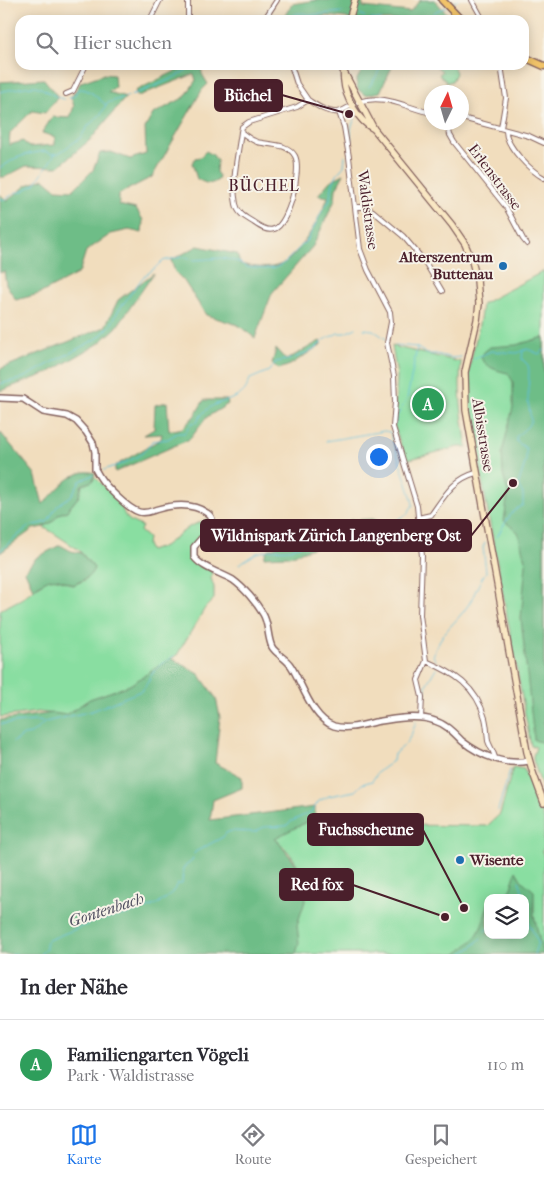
<!DOCTYPE html>
<html lang="de">
<meta charset="utf-8">
<style>
:root{--surface:#fff;--page:#f2f2f3;--text:#2b2b33;--muted:#7c7c81;--line:#e1e1e2;--accent:#1a73e8}
body{margin:0;font-family:"IM FELL French Canon",serif;background:var(--page);color:var(--text)}
.controls{position:absolute;right:15px;bottom:15px;display:grid;overflow:hidden;border-radius:10px;box-shadow:0 2px 12px #0003}
.controls button{width:45px;height:45px;display:grid;place-items:center;padding:0;border:0;border-bottom:1px solid var(--line);background:var(--surface);color:var(--text);font:25px sans-serif}
.compass{position:absolute;left:424px;top:85px;width:45px;height:45px;border-radius:50%;background:var(--surface);box-shadow:0 2px 12px #0003;rotate:5deg}
.you{position:absolute;left:378px;top:456px;width:18px;height:18px;margin:-12px;border:4px solid #fff;border-radius:50%;background:#1a73e8;box-shadow:0 0 0 8px #1a73e833}
.badge{display:grid;place-items:center;width:32px;height:32px;border-radius:50%;background:var(--accent);color:#fff;font-size:16px;font-weight:700}
.pin{position:absolute;translate:-50% -50%;border:2px solid #fff;box-shadow:0 1px 5px #0006}
.list{margin:0;padding:0;list-style:none}
h2{display:flex;justify-content:space-between;align-items:center;height:65px;margin:0;padding:0 20px;font-size:21px}
h2 small{font-size:16px;font-weight:400;color:var(--muted)}
.list li{display:grid;grid-template-columns:32px 1fr auto;gap:15px;align-items:center;box-sizing:border-box;height:90px;padding:0 20px;border-top:1px solid var(--line)}
.list b{display:block;font-size:19px;white-space:nowrap}
.list p{margin:0;font-size:16px;white-space:nowrap;color:var(--muted)}
.list em{font-size:16px;font-style:normal;color:var(--muted)}
.icon{flex:none;width:28px;height:28px;fill:none;stroke:currentColor;stroke-width:2;stroke-linecap:round;stroke-linejoin:round}
.map{position:relative;flex:none;width:544px;height:954px;overflow:hidden}
.search{position:absolute;background:var(--surface);box-shadow:0 2px 12px #0003;left:15px;right:15px;top:15px;height:55px;display:flex;align-items:center;gap:12px;box-sizing:border-box;padding:0 18px;border-radius:15px;color:var(--muted);font-size:19px}
.sheet{height:155px;background:var(--surface)}
nav{display:flex;justify-content:space-around;align-items:center;box-sizing:border-box;height:70px;border-top:1px solid var(--line);background:var(--surface);font-size:14px;color:var(--muted)}
nav a{display:grid;justify-items:center;gap:2px}
nav .on{color:var(--accent)}
.map>svg:first-child{display:block}
</style>
<div class="map">
<svg width="544" height="954" viewBox="0 0 544 954">
<rect width="100%" height="100%" fill="#f7f3e8"/>
<filter id="ink" filterUnits="userSpaceOnUse"><feTurbulence type="fractalNoise" baseFrequency=".02" numOctaves="2"/><feDisplacementMap in="SourceGraphic" scale="10" xChannelSelector="R" yChannelSelector="G"/><feConvolveMatrix kernelMatrix="1 2 1 2 8 2 1 2 1" color-interpolation-filters="sRGB"/></filter>
<filter id="wash" filterUnits="userSpaceOnUse"><feTurbulence type="fractalNoise" baseFrequency=".0096" numOctaves="4" result="noise"/><feDisplacementMap in="SourceGraphic" scale="20" xChannelSelector="R" yChannelSelector="G"/><feGaussianBlur stdDeviation="1.12" result="paint"/><feColorMatrix in="noise" values="0 0 0 0 0 0 0 0 0 0 0 0 0 0 0 0 0 1.4 0 .05"/><feComposite in="paint" operator="in"/></filter>
<g filter="url(#wash)">
<rect width="100%" height="100%" fill="#f1ddbd"/>
<path fill="#89dea1" stroke="#6a7e66" fill-rule="evenodd" d="M438,65H453L456,73L452,81L446,83V81L439,75L442,71L437,67Z
M544,271V793L533,760V756L536,747L531,746L530,741L469,410C468,397 467,384 469,370C473,348 480,327 482,304Z
M392,346L461,362C458,393 462,416 467,447H458L406,460L394,426L397,376Z
M94,476L122,504C122,517 130,522 142,526L140,531L148,538L147,545L150,551L164,546L189,527L209,518V526C192,551 175,551 212,571L211,578L214,587V599L205,608L177,655L130,685L90,699L66,715L38,712L0,717V610L21,599L49,578H56L73,585L85,580L94,568L79,550L52,532L43,527L51,523L59,514L67,511L79,496L82,485L93,481Z
M513,767L524,769L544,819V849L542,850L544,856V954H245L303,875C295,860 287,848 273,837L323,815L321,818L322,822C332,830 345,825 350,839L363,829L399,825L487,826L500,814ZM488,898H525V935H488Z"/>
<path fill="#6ebd87" stroke="#5c6e59" d="M317,0H362L363,7L410,12L420,0H435L452,20H350L346,18L327,16L310,18L302,17L293,20H282L292,4Z
M188,65H201L202,74L208,84L202,90L152,177L119,194V205L136,209L143,220L142,233L129,230L111,234L86,251L79,273L39,294L16,300L6,284L4,271L0,273V194L7,201L27,185L44,179L56,189L73,190L93,170L100,153L111,152L130,159L146,154L145,128L153,114L185,97L196,80L194,74L138,96L135,91Z
M365,65H393L380,92L366,95L358,90L356,81Z
M104,74L114,75L115,87L108,92L126,97L91,139L58,167L26,166L5,177H0V82L44,79L58,97L45,113L32,111L10,133L9,145L23,141L29,147L55,145V137L42,133L52,117L70,118L74,106L71,97L81,82Z
M206,151L213,155L217,161L216,172L219,176L218,180C210,186 205,183 197,179L192,163L195,158L200,157Z
M344,174L336,189L335,200L313,246L272,293L255,338L238,325L206,315L184,281L175,272L171,260L198,246L237,254L240,264C254,267 268,270 282,264C299,256 322,215 328,197L318,195L330,181Z
M154,273L116,328L98,344L48,373L0,391V369L105,327L118,300Z
M544,337V743L534,740L521,618L526,564L518,532L504,521L508,493L503,475L502,453L513,407V382L508,373C498,371 487,368 481,358L484,352L490,347L516,345Z
M320,341L322,344L290,365L279,369L272,364L276,349L286,360Z
M204,400H227L228,404L207,417L190,439L115,472V466L161,439L162,434L144,435L154,429L155,405L167,402L169,431L183,428L195,415Z
M0,432L35,474L43,504C57,491 74,466 95,473L93,481L82,485L79,496L67,511L59,514L51,523L43,527L33,529L0,553Z
M373,519L389,526L387,536L375,538L358,533L289,556L264,557L267,550L316,531L348,527L350,520Z
M60,545L71,551L81,553L94,568C91,578 81,581 73,585C53,575 50,577 33,589L25,571L36,558Z
M171,658L199,674L216,698L220,717L215,763L242,777V788L213,800L210,820L315,807V818L275,838L308,879L306,898L297,925L299,943L296,954H0V720L53,713L66,715L90,699L130,685Z
M516,871L522,881L534,891V915L542,951L544,948V954H456C480,936 480,933 488,905V935H525V898H504L511,888Z"/>
<g fill="none" stroke-linecap="round" stroke-linejoin="round">
<path stroke="#5ebfdc" stroke-width="1" d="M449,5L458,0
M360,14L365,17
M371,19L382,20
M287,20L295,14L303,13L311,15L343,12
M426,20L430,18L436,11L446,7
M369,87L377,75L381,65
M0,92C6,90 29,86 35,86C45,88 54,98 64,99
M69,98L74,96L78,89C90,88 97,98 106,105
M351,142V128L355,118
M0,168L16,158L28,154L45,151L52,154L59,153L80,138L88,126L101,114L107,103C138,93 168,83 195,65
M0,199H6L16,192H21L35,184L55,154
M364,329L373,330L386,339
M395,345L416,347L427,354H436L452,358L461,357
M294,358L315,349L324,340L338,333H345L356,328
M474,359L491,351L517,353L527,349L539,354L544,350
M273,366L276,362L291,359
M0,384C9,381 17,381 25,377L98,338L111,325L118,311L143,277L154,269L162,261L181,257L194,260L222,258L239,262L246,267L265,269L275,268L284,263L308,239L323,209L329,202L333,183L337,174L344,166L345,156
M395,424L397,416L407,399L417,348
M104,470C122,463 143,459 152,441L168,439L177,433H185L192,423L197,422C211,396 232,406 245,390C247,387 249,382 250,379L269,371L271,368
M497,537C504,525 510,511 523,505V494L518,485L526,460V448L517,442L516,437L528,426L531,420L528,401L529,370L528,365L522,359L523,350
M0,551L29,526L47,522L58,505L71,496L80,481L93,475
M239,564L257,553L268,550L290,549L344,529L354,524L380,526L390,524L407,514L413,505L412,499L390,432L384,431L326,441
M436,661L433,656C440,631 456,624 469,604C475,594 478,583 486,572L483,547L485,543
M425,697L426,685L436,668
M418,715L419,709
M1,724L36,721L45,722L92,711L143,690L152,674L161,664L174,656
M13,742L24,735L31,734L44,723
M498,810L510,770
M194,854L195,852L223,837L226,833L231,831L254,832L264,827L286,826L290,822L311,812L319,801L329,796L355,791L362,784L372,781L379,771L393,761L394,754C407,745 411,737 416,722
M519,881L525,898
M525,899L529,924L538,942L534,954
M485,931L488,928
M12,954H17
M40,954L46,949V941C61,935 76,929 90,923C116,914 165,913 177,884H182L183,868L192,861L193,858
M461,954L471,948L481,938"/>
</g>
</g>
<g filter="url(#ink)">
<g fill="none" stroke-linecap="round" stroke-linejoin="round">
<defs>
<path id="minor" d="M188,0V20
M472,0L483,20
M150,20L160,0
M264,20L277,0
M291,65L297,84L308,100
M66,94L73,91L86,65
M358,102C385,93 406,108 432,113
M339,112L344,127L349,157L360,249L368,270L390,312L391,322L387,343L394,376L395,402L393,427L417,506L422,556L420,615L426,661L418,680L422,697L421,718
M462,118L529,136L544,143
M447,122L450,135L454,142L506,207L523,239L527,244
M501,128L506,98L501,65
M506,130C505,146 531,171 544,178
M241,132C246,136 251,140 257,142C269,145 288,143 295,156C302,169 289,225 274,229C267,232 259,226 253,222C245,217 238,214 236,204C231,181 238,155 241,132L242,127L249,122L297,107L308,100C316,105 328,114 338,112C343,111 348,107 353,105
M355,207H365L373,211L403,236L425,262L442,291
M418,518L431,515C444,497 453,479 476,473
M426,661C454,673 476,686 485,718C487,725 487,733 488,741C490,747 494,752 495,758"/>
<path id="tertiary" d="M0,398L23,399L43,412L67,416L76,421L86,432L93,443L95,452V469L99,476C105,486 128,509 139,512C146,514 151,511 158,509C173,505 193,503 207,513C212,516 213,520 212,526L194,547V557C202,568 221,573 233,580C244,588 256,602 263,614C269,624 267,636 272,647C276,654 286,658 291,666C302,683 312,719 334,726C348,730 362,725 375,722C392,719 418,714 435,721C446,724 454,733 462,741C481,756 506,766 529,761"/>
<path id="secondary" d="M349,20L355,0
M343,65C344,71 343,76 344,81C345,97 359,122 374,129
M345,74L374,129L452,225L465,244L472,261L477,280L479,304L477,320L465,372L466,410L527,752L533,773L544,803"/>
<path id="primary" d="M442,0L461,20
M524,57L544,66"/>
</defs>
<use href="#minor" stroke="#84625e" stroke-width="6"/>
<use href="#tertiary" stroke="#84625e" stroke-width="8"/>
<use href="#secondary" stroke="#84625e" stroke-width="8"/>
<use href="#primary" stroke="#84625e" stroke-width="9"/>
<use href="#minor" stroke="#fff" stroke-width="4"/>
<use href="#tertiary" stroke="#fff" stroke-width="5"/>
<use href="#secondary" stroke="#f9e7c3" stroke-width="5.5"/>
<use href="#primary" stroke="#f1c369" stroke-width="6"/>
</g>
</g>
<g fill="#1f6fb2" stroke="#f7f3e8" stroke-width="2">
<circle cx="503" cy="266" r="5"/>
<circle cx="460" cy="860" r="5"/>
</g>
<g text-anchor="middle" stroke-width="4" stroke-linejoin="round" paint-order="stroke">
<g font-size="15" fill="#4a1f2b" stroke="#f7f3e8">
<text transform="translate(495 177) rotate(53)" y="5">Erlenstrasse</text>
<text transform="translate(368 210) rotate(82)" y="5">Waldistrasse</text>
<text transform="translate(483 435) rotate(81)" y="5">Albisstrasse</text>
</g>
<g font-size="15" font-weight="bold" fill="#4a1f2b" stroke="#f7f3e8" text-anchor="end">
<text x="493" y="262">Alterszentrum<tspan x="493" dy="17">Buttenau</tspan></text>
<text x="470" y="865" text-anchor="start">Wisente</text>
</g>
<g font-size="16" letter-spacing="1" fill="#4a1f2b" stroke="#f7f3e8">
<text x="264" y="191">BÜCHEL</text>
</g>
<g font-size="16" font-style="italic" fill="#504f60" stroke="#f7f3e8">
<text transform="translate(106 909) rotate(-18)" y="6">Gontenbach</text>
</g>
</g>
<path fill="none" stroke="#4a1f2b" stroke-width="2" d="M349 114L282 95M513 483L471 536M464 908L423 830M445 917L353 885"/>
<g fill="#4a1f2b" stroke="#f7f3e8" stroke-width="2">
<circle cx="349" cy="114" r="5"/>
<circle cx="513" cy="483" r="5"/>
<circle cx="464" cy="908" r="5"/>
<circle cx="445" cy="917" r="5"/>
</g>
<g fill="#4a1f2b" stroke="#4a1f2b" stroke-width="2">
<rect x="215" y="80" width="67" height="31" rx="5"/>
<rect x="201" y="520" width="270" height="31" rx="5"/>
<rect x="308" y="814" width="115" height="31" rx="5"/>
<rect x="280" y="869" width="73" height="31" rx="5"/>
</g>
<g font-size="16" text-anchor="middle" font-weight="bold" fill="#fff">
<text x="248" y="101">Büchel</text>
<text x="336" y="541">Wildnispark Zürich Langenberg Ost</text>
<text x="366" y="835">Fuchsscheune</text>
<text x="317" y="890">Red fox</text>
</g>
</svg>
<div class="controls">
<button><svg class="icon" aria-label="layers" viewBox="0 0 24 24"><path d="M12 4l9 5-9 5-9-5zM3 14l9 5 9-5"/></svg></button>
</div>
<svg class="compass" viewBox="-18 -18 36 36"><path d="M0-13l5 13h-10z" fill="#e53935"/><path d="M0 13l5-13h-10z" fill="#7c7c81"/></svg>
<div class="you"></div>
<div class="pin badge" style="left:428px;top:404px;background:#2e9e5b">A</div>
<div class="search"><svg class="icon" aria-label="search" viewBox="0 0 24 24"><circle cx="10" cy="10" r="6"/><path d="M15 15l6 6"/></svg>Hier suchen</div>
</div>
<section class="sheet">
<h2>In der Nähe<small></small></h2>
<ul class="list">
<li><span class="badge" style="background:#2e9e5b">A</span><div><b>Familiengarten Vögeli</b><p>Park · Waldistrasse</p></div><em>110 m</em></li>
</ul>
</section>
<nav>
<a class="on"><svg class="icon" aria-label="map" viewBox="0 0 24 24"><path d="M3 6l6-2 6 2 6-2v14l-6 2-6-2-6 2zM9 4v14M15 6v14"/></svg>Karte</a>
<a><svg class="icon" aria-label="directions" viewBox="0 0 24 24"><path d="M12 3l9 9-9 9-9-9zM9 14v-3h6M13 9l2 2-2 2"/></svg>Route</a>
<a><svg class="icon" aria-label="saved" viewBox="0 0 24 24"><path d="M7 4h10v16l-5-4-5 4z"/></svg>Gespeichert</a>
</nav>
